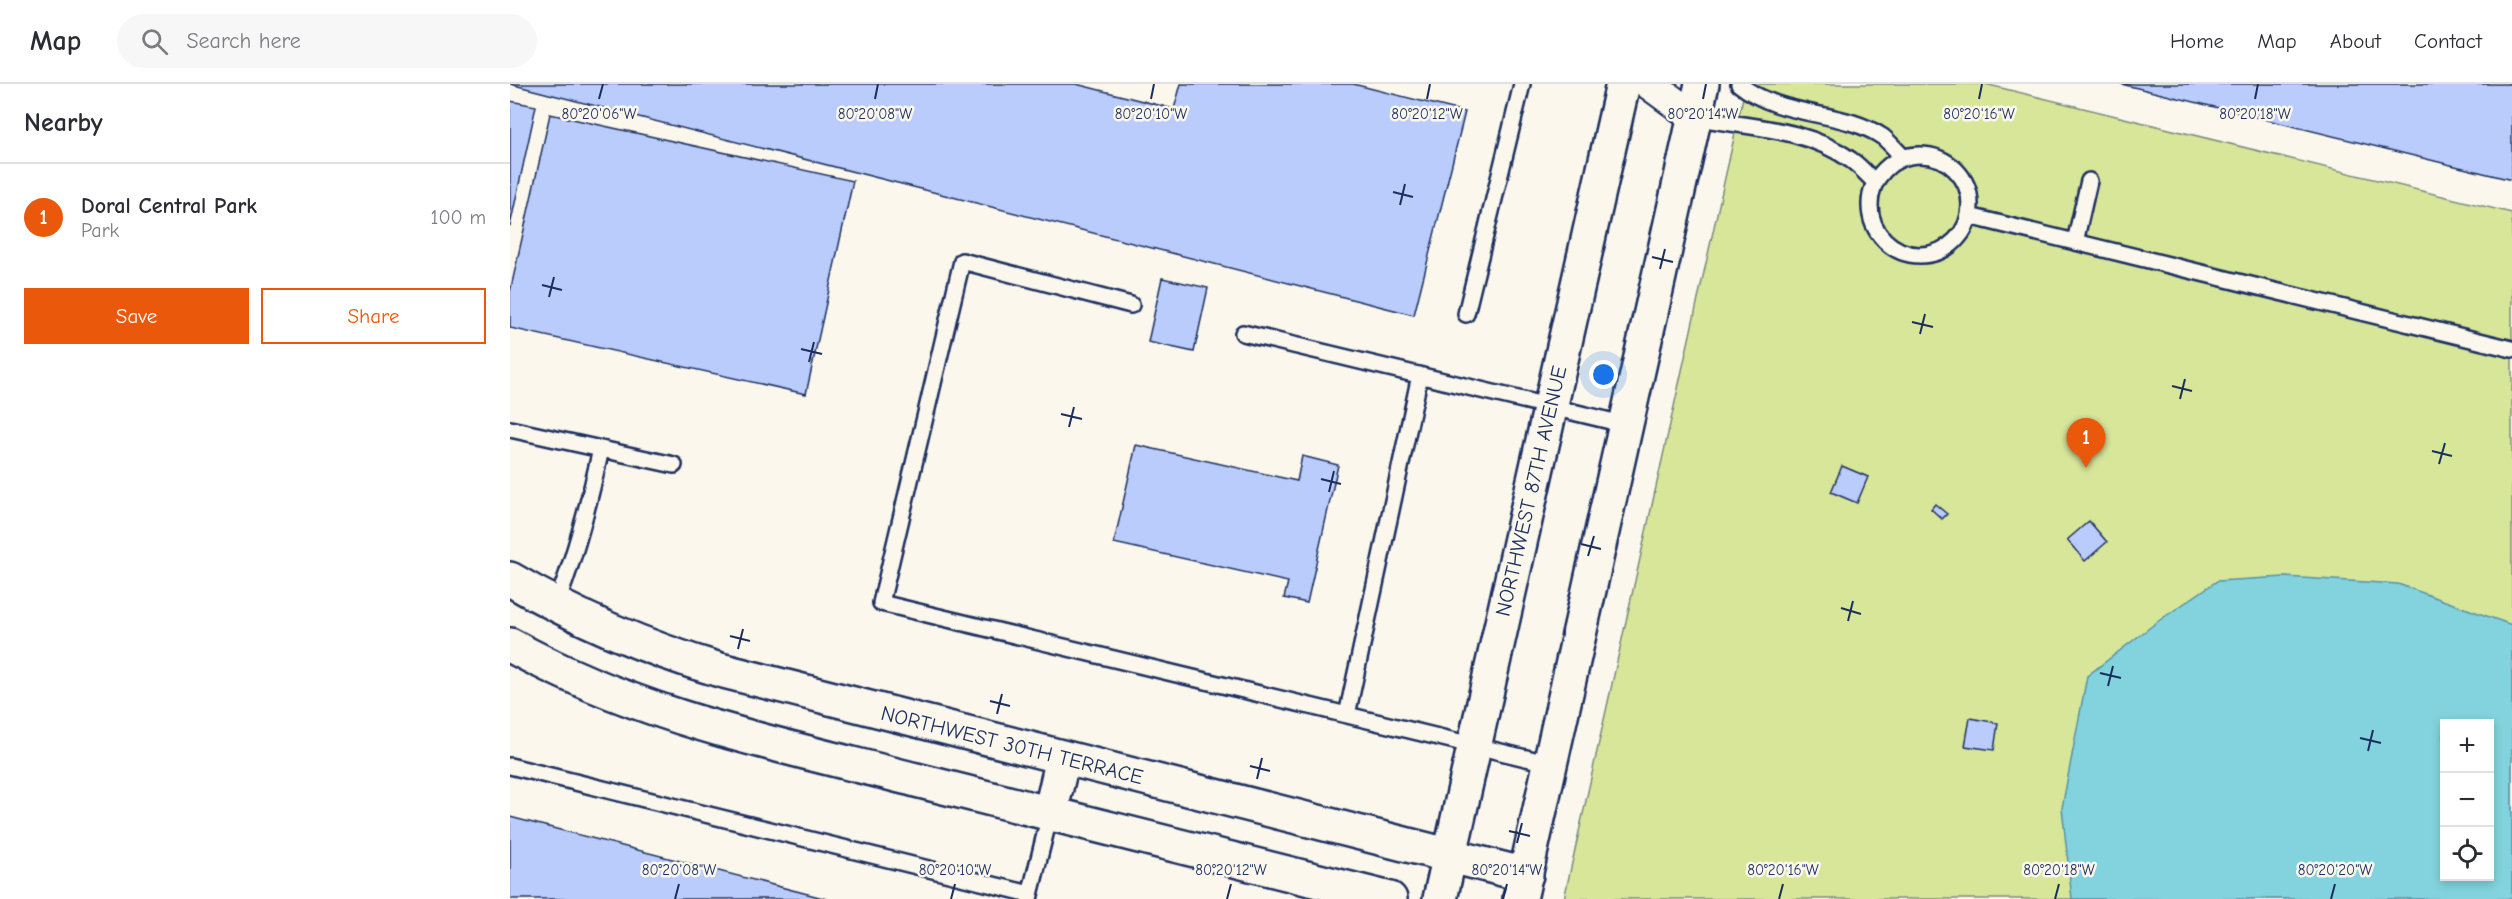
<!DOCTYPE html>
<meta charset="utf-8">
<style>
:root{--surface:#fff;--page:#f7f7f7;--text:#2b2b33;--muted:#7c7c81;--line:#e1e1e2;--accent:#ea580c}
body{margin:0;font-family:"Comic Neue",sans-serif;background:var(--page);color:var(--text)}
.controls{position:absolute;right:18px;bottom:18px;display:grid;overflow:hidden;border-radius:0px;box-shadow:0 3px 9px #0003}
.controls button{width:54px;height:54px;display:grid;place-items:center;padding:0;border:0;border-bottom:2px solid var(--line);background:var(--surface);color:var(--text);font:30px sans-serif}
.you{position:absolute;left:1094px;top:291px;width:21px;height:21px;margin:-15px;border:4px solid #fff;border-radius:50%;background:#1a73e8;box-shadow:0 0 0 9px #1a73e833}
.badge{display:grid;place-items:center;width:39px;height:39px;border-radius:50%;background:var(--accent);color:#fff;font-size:20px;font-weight:700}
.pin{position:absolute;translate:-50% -50px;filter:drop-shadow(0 2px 3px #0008)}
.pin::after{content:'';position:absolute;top:32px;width:21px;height:18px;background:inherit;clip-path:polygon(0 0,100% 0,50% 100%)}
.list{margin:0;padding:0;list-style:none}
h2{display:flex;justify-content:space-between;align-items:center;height:78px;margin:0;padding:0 24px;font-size:26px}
h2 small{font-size:20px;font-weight:400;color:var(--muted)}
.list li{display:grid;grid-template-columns:39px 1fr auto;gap:18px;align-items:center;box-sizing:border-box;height:108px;padding:0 24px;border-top:2px solid var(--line)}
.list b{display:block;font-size:22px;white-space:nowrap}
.list p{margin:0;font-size:20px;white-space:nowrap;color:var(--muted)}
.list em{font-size:20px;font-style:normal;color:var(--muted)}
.actions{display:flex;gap:12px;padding:18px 24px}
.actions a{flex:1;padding:14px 0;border:2px solid var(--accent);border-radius:0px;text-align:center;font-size:21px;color:var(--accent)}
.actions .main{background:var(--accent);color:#fff}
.icon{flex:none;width:33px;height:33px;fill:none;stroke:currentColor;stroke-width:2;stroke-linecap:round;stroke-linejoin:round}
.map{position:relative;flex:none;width:2002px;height:815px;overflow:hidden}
header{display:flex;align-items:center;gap:36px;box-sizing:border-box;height:84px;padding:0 30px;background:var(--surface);border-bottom:2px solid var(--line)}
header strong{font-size:28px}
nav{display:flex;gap:33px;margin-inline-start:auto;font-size:21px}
.search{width:420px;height:54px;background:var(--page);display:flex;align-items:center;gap:15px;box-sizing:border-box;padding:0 21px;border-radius:33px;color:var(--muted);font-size:22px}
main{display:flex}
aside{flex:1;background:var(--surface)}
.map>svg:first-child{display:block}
</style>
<header>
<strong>Map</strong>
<div class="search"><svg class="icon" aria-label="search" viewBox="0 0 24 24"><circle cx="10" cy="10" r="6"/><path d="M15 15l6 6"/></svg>Search here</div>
<nav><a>Home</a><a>Map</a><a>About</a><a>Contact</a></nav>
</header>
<main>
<aside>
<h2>Nearby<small></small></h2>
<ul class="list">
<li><span class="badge">1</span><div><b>Doral Central Park</b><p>Park</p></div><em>100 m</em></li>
</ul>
<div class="actions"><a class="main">Save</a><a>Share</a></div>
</aside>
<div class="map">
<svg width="2002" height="815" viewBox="0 0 2002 815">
<rect width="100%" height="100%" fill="#fbf7ec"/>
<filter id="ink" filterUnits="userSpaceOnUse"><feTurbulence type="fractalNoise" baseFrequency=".0167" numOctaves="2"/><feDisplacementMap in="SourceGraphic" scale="12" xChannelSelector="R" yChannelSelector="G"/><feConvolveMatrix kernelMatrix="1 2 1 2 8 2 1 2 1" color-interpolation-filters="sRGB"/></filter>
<g filter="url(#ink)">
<path fill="#d8e699" stroke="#7a8a7c" stroke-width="1.5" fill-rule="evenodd" d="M1236,0H1475L2002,129V815H1054ZM1934,640H1980V792H1934Z"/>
<path fill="#82d3dd" stroke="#5991aa" stroke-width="1.5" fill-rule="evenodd" d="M1775,493L1888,500L2002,541V815H1562L1552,724L1577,592L1647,538L1707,497ZM1934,640H1980V792H1934Z"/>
<path fill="#baccfc" stroke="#1b2f5e" stroke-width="1.5" d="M0,0H566L664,25L671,0H843L955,28L904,231Z
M1611,0H2002V96Z
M0,17L26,22L0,142Z
M40,30L343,97L296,310L0,244V208Z
M652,194L698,204L684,268L638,258Z
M626,361L787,397L792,372L828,381L797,519L774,514L778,498L604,459Z
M1332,382L1358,393L1347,419L1321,408Z
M1425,420L1437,430L1432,435L1421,425Z
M1579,437L1597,458L1575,477L1557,456Z
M1460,634L1488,639L1484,666L1455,662Z
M0,733L317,815H0Z"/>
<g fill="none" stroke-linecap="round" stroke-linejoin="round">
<defs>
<path id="lane" d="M1229,0C1272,35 1332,25 1373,53C1380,59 1387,67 1393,73
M1184,33C1238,44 1295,43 1341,76C1350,82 1357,91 1365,98
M1360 121a50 50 0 1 1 100 0a50 50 0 1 1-100 0Z
M1459,132L2002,265
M1565,158L1579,97
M621,221L452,177L371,519L1041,680
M956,230L1012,0
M733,249L1117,341
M0,345L164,381
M46,521C66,470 79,419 91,365
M837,631L910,291
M0,682L520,810
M519,815L540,730"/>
<path id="street" d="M1139,0L1184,33"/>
<path id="secondary" d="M0,495C66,534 136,564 210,586L1016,791
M0,561C128,632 265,660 406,696C564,736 722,776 880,815
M540,730L553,674
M930,815L1113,0
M1010,815L1192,0"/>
</defs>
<use href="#lane" stroke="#1b2f5e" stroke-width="20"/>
<use href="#street" stroke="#1b2f5e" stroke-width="34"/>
<use href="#secondary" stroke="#1b2f5e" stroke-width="38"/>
<use href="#lane" stroke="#fbf7ec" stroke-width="15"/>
<use href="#street" stroke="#fbf7ec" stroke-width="30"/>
<use href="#secondary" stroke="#fbf7ec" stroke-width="33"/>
</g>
</g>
<path fill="none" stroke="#1b2f5e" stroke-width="2" d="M89,15L93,0M365,15L368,0M641,15L644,0M917,15L920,0M1193,15L1196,0M1469,15L1472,0M1745,15L1748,0M883,108L903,113M890,121L895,100M1142,173L1163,178M1150,185L1155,165M32,201L52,206M39,213L44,193M1402,238L1423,243M1410,250L1415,230M291,265L312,270M299,278L304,258M1662,302L1682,307M1670,315L1675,295M551,330L572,335M559,343L564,323M1922,367L1942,372M1929,380L1935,359M811,395L831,400M819,408L824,387M1071,460L1091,465M1078,472L1084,452M1331,524L1351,530M1338,537L1343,517M220,552L240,557M228,565L233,545M1590,589L1611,594M1598,602L1603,582M480,617L500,622M487,630L492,610M1850,654L1871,659M1858,667L1863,646M740,682L760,687M747,695L752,674M999,747L1020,752M1007,759L1012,739M165,815L169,800M441,815L445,800M717,815L721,800M993,815L997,800M1269,815L1273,800M1545,815L1549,800M1821,815L1825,800"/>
<g text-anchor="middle" stroke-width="5" stroke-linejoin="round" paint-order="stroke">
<g font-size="21" fill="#1b2f5e" stroke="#fbf7ec">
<text transform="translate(1021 407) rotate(-77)" y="7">NORTHWEST 87TH AVENUE</text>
<text transform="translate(502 661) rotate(14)" y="7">NORTHWEST 30TH TERRACE</text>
</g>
</g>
<g font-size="15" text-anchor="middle" fill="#1b2f5e" stroke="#fbf7ec" stroke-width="5" stroke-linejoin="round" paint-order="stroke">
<text x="1745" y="35">80°20'18"W</text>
<text x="89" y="35">80°20'06"W</text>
<text x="365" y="35">80°20'08"W</text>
<text x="641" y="35">80°20'10"W</text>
<text x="917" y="35">80°20'12"W</text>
<text x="1193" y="35">80°20'14"W</text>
<text x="1469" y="35">80°20'16"W</text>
<text x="169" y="791">80°20'08"W</text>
<text x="445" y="791">80°20'10"W</text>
<text x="721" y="791">80°20'12"W</text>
<text x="997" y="791">80°20'14"W</text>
<text x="1273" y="791">80°20'16"W</text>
<text x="1549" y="791">80°20'18"W</text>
<text x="1825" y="791">80°20'20"W</text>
</g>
</svg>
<div class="controls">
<button>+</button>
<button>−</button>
<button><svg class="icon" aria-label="locate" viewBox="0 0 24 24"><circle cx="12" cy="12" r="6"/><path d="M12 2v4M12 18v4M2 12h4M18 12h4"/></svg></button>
</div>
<div class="you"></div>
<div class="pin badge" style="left:1576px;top:384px">1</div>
</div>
</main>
